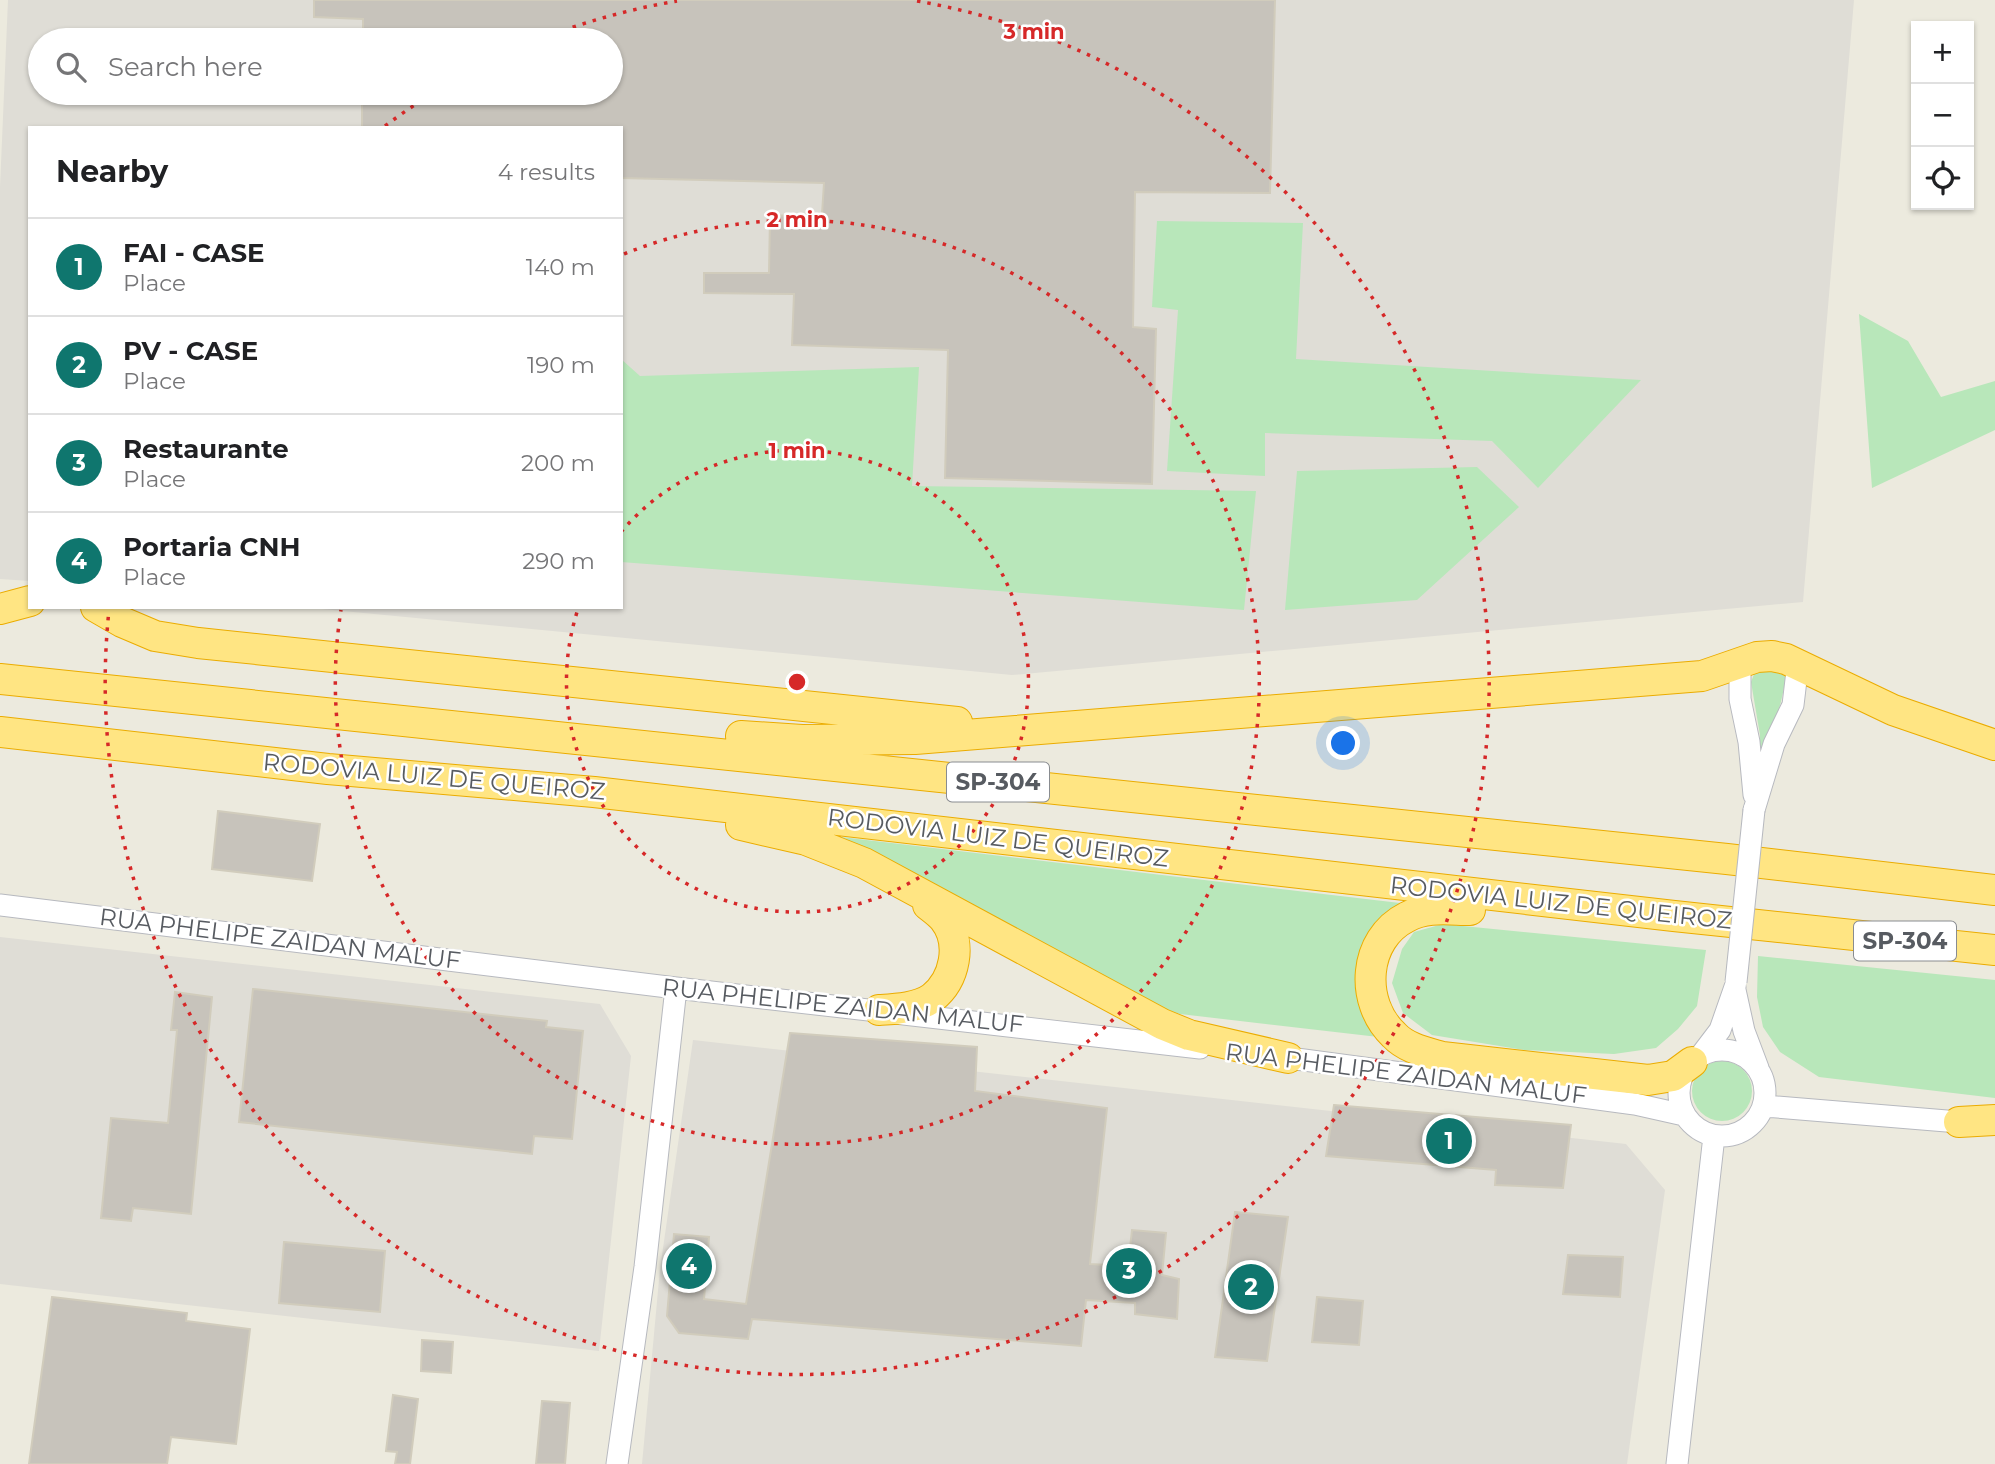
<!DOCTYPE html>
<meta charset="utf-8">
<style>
:root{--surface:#fff;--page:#f6f6f6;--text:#202124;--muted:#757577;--line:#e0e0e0;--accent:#0f766e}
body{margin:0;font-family:Montserrat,sans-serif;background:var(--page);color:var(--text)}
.controls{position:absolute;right:21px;top:21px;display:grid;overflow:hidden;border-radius:0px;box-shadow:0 2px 5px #0004}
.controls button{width:63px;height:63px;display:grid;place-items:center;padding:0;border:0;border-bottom:2px solid var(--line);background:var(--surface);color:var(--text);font:35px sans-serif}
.you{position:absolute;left:1344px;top:744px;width:24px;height:24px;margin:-18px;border:5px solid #fff;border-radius:50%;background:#1a73e8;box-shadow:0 0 0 10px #1a73e833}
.badge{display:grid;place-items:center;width:46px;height:46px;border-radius:50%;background:var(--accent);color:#fff;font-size:23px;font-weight:700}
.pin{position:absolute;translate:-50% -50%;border:4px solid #fff;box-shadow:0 2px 7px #0006}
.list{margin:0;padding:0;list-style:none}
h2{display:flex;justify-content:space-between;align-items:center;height:91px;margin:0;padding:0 28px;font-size:30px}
h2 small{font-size:23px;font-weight:400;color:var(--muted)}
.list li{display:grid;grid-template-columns:46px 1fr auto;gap:21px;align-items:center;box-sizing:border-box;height:98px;padding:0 28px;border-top:2px solid var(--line)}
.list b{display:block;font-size:26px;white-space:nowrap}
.list p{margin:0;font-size:23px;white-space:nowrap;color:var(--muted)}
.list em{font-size:23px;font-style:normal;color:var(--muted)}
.icon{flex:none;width:38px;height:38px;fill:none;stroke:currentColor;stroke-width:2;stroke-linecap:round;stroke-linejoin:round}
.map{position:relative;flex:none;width:1995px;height:1464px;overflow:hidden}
.search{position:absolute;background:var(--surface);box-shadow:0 2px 5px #0004;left:28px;top:28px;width:595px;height:77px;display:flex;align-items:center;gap:18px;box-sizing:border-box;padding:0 24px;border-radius:38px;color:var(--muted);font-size:26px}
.panel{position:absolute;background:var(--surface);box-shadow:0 2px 5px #0004;left:28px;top:126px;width:595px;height:483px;border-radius:0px}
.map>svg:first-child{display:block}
</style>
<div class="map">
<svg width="1995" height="1464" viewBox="0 0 1995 1464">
<rect width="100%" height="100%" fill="#eceade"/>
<path fill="#dfddd6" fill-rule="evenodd" d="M8,0H1854L1803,602L1012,675L301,607H621V128H30V581L0,579V187ZM40,40H611V93H40Z
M0,937L600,1004L631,1056L599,1351L0,1284Z
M693,1040L1626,1144L1665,1190L1627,1464H642L660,1269Z"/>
<path fill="#b8e7ba" d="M1157,221L1303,223L1296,359L1641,380L1538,488L1492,441L1265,433V476L1167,471L1178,310L1152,307Z
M1859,314L1908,341L1941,397L1995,381V430L1872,488Z
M621,359L640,376L919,367L912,486L1256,491L1244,610L621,562Z
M1477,467L1519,507L1417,600L1285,610L1297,471Z
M1766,665L1786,673C1783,707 1768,740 1758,774L1760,735L1751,682L1756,669Z
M841,837L1417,905L1373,942L1387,1038L1180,1014L1159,1007L838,839Z
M1443,924L1706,950L1697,1006L1678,1029L1656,1048L1614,1054L1524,1050L1432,1035L1403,1013L1392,983L1402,949L1414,932Z
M1758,956L1995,980V1098L1819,1077L1780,1052L1763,1027L1757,997Z
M1692 1091a30 30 0 1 1 60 0a30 30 0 1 1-60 0Z"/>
<path fill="#c7c3bb" stroke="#d1ccbc" stroke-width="2" d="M314,0H1275L1270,193L1135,192L1133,327L1156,329L1152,484L945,478L948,350L792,345L794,294L704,293V273H769L770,216L822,214L824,183L621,178V128H362V93H611V40H363V19L314,17Z
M218,811L320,824L312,881L212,869Z
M253,989L547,1021L546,1027L583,1031L572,1139L534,1136L532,1154L239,1122Z
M175,992L212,997L191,1214L133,1208L131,1221L101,1218L111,1118L168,1123L177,1030H171Z
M790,1033L977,1047L975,1091L1107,1108L1090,1264L1128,1266L1132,1230L1166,1233L1162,1275L1179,1279L1177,1319L1135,1314V1303L1086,1300L1081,1346L752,1319L748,1339L679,1333L667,1316L674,1234L709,1237L704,1299L746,1304Z
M1334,1105L1571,1125L1563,1188L1495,1185L1496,1170L1326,1156Z
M1235,1212L1288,1217L1267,1361L1215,1357Z
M284,1242L385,1251L380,1312L279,1303Z
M1568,1255L1623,1257L1620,1297L1563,1294Z
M52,1297L187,1313L186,1321L250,1329L236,1444L171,1437L167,1464H29Z
M1317,1297L1363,1301L1359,1345L1312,1342Z
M422,1340L453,1342L451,1373L421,1371Z
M393,1395L418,1399L410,1464H395L397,1452L386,1451Z
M542,1401L570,1403L565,1464H536Z"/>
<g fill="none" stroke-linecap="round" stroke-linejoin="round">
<defs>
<path id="minor" d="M1740,661V699L1749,742L1754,795
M1754,810L1774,744L1793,705L1798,663
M0,905L676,988L1200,1048
M1735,990L1744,1031L1758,1068
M1679 1093a43 43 0 1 1 86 0a43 43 0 1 1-86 0Z
M1701,1055L1720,1030L1735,987
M1274,1056L1635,1104L1684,1115
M1764,1106L1971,1123
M617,1464L645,1267L676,988
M1677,1464L1714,1136"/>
<path id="highway" d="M96,607L122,622L155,636L198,643L957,722
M0,609L30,601
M0,679L1727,859L1995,890
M0,732L328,769L594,792L1674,916L1995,950
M741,736L802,740L915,739L1702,676L1757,657L1772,656L1786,659L1893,710L1995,745
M741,825L806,840L864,863L1162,1024L1189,1035L1288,1058
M1470,910C1449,910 1427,906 1407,917C1363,939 1359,1002 1394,1035C1406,1048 1425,1052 1442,1057L1648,1080L1673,1076L1692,1062
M879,1010C895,1009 918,1008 932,998C955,980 963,943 944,919C940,914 933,909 928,905
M1959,1122L1995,1120"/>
</defs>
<use href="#minor" stroke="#b7b9bf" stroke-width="23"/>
<use href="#highway" stroke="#ebac00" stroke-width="32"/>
<use href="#minor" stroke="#fff" stroke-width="21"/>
<use href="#highway" stroke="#ffe583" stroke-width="30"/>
<defs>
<path id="minor-bridge" d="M1736,982L1754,810"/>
</defs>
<use href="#minor-bridge" stroke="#b7b9bf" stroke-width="23" stroke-linecap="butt"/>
<use href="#minor-bridge" stroke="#fff" stroke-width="21"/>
</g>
<g fill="none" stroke="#d62828" stroke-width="3.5" stroke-dasharray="3.5 7">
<path d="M621 532A231 231 0 1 1 578 609"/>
<path d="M624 254A462 462 0 1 1 341 610"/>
<path d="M385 126A692 692 0 0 1 430 95M543 38A692 692 0 0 1 677 1M917 1A692 692 0 1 1 109 610"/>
</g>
<g text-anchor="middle" stroke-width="5" stroke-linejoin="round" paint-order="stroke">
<g fill="#fff" stroke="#898c90" stroke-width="2">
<rect x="947" y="762.5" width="102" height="39" rx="5"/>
<rect x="1854" y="921.5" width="102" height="39" rx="5"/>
</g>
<g font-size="23" font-weight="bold" fill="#575b61">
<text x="998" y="790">SP-304</text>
<text x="1905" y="949">SP-304</text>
</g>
<g font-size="24" fill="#575b61" stroke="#fff">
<text transform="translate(434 777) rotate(5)" y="8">RODOVIA LUIZ DE QUEIROZ</text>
<text transform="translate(998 838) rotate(7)" y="8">RODOVIA LUIZ DE QUEIROZ</text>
<text transform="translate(1561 903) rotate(6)" y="8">RODOVIA LUIZ DE QUEIROZ</text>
<text transform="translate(280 939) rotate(7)" y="8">RUA PHELIPE ZAIDAN MALUF</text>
<text transform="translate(843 1006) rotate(6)" y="8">RUA PHELIPE ZAIDAN MALUF</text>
<text transform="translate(1406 1074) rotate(7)" y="8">RUA PHELIPE ZAIDAN MALUF</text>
</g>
</g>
<circle cx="797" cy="682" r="10" fill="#d62828" stroke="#fff" stroke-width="3.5"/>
<g font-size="21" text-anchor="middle" font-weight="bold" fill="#d62828" stroke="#fff" stroke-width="5" stroke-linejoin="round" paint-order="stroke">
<text x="1034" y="39">3 min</text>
<text x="797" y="227">2 min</text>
<text x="797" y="458">1 min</text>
</g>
</svg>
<div class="controls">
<button>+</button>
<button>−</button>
<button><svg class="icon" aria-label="locate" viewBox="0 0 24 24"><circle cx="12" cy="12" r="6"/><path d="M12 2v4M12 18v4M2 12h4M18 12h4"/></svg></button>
</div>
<div class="you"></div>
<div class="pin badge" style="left:1449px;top:1141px">1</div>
<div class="pin badge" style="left:1251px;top:1287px">2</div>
<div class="pin badge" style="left:1129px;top:1271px">3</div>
<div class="pin badge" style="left:689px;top:1266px">4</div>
<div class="search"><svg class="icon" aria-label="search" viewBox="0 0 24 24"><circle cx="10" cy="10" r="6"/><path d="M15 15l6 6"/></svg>Search here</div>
<section class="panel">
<h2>Nearby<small>4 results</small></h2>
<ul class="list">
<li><span class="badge">1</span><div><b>FAI - CASE</b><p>Place</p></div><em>140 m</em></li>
<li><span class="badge">2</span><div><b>PV - CASE</b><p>Place</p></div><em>190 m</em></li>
<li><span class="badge">3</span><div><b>Restaurante</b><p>Place</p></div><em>200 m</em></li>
<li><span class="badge">4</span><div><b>Portaria CNH</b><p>Place</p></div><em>290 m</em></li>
</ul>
</section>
</div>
